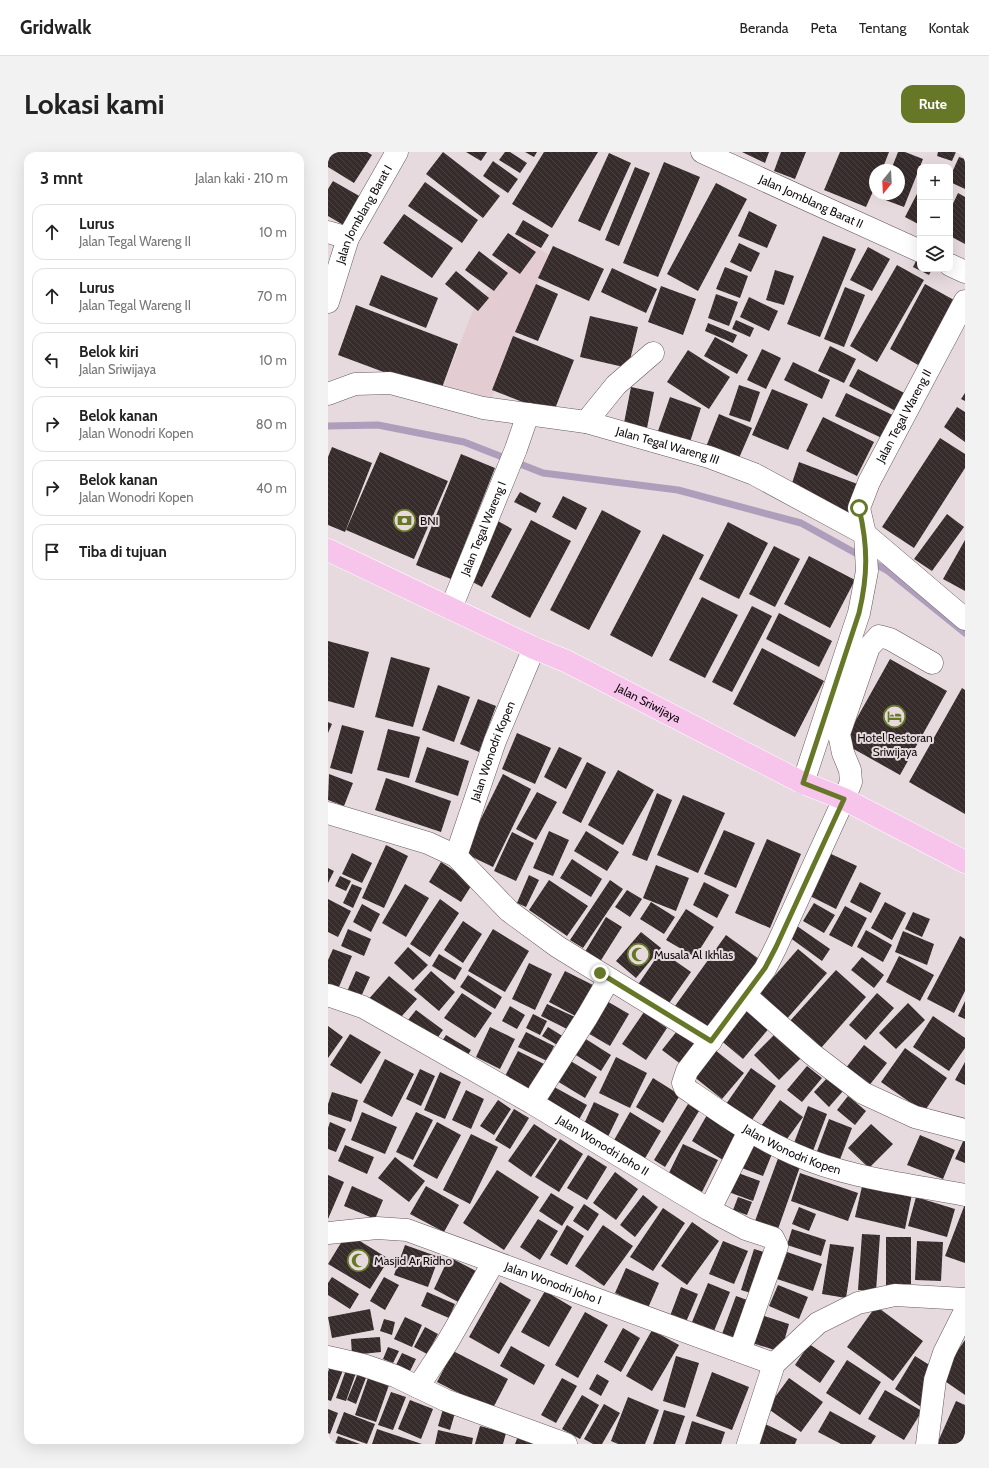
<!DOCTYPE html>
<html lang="id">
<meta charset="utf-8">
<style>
:root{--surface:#fff;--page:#f2f2f2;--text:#222;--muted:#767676;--line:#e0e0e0;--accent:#667828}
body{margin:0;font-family:Cabin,sans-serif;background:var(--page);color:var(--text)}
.controls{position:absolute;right:12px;top:12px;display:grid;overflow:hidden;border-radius:8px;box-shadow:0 4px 16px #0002}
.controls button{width:36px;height:36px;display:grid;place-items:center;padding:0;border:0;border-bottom:1px solid var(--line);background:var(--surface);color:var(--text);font:20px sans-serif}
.compass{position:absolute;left:541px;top:12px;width:36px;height:36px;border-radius:50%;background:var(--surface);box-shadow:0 4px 16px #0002;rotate:198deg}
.stop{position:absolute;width:12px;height:12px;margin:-9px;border:3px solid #667828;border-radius:50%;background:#fff}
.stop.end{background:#667828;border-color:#fff;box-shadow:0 1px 4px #0008}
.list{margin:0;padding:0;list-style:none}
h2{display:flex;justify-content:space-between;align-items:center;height:52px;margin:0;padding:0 16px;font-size:17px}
h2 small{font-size:13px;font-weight:400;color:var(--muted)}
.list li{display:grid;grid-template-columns:26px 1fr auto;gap:12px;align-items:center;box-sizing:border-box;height:56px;margin:0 8px 8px;padding:0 8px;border:1px solid var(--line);border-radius:12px}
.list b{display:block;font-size:15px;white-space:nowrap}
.list p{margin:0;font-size:13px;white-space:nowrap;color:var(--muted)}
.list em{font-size:13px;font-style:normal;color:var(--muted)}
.icon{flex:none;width:22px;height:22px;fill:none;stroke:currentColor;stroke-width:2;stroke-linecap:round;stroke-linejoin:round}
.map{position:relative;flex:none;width:637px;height:1292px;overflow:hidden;border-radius:12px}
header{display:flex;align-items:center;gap:24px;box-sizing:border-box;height:56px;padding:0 20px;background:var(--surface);border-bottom:1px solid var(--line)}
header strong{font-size:19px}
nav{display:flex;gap:22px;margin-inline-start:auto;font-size:14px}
.intro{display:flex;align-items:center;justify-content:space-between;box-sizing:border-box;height:96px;padding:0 24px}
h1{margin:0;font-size:28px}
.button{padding:10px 18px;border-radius:12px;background:var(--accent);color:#fff;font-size:14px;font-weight:700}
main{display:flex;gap:24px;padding:0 24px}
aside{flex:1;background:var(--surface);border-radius:12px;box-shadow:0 4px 16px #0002}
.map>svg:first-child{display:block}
</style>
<header>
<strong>Gridwalk</strong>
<nav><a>Beranda</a><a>Peta</a><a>Tentang</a><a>Kontak</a></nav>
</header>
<div class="intro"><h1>Lokasi kami</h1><a class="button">Rute</a></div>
<main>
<aside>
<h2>3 mnt<small>Jalan kaki · 210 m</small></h2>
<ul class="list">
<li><svg class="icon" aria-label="ahead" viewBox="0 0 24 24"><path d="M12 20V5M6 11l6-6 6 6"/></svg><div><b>Lurus</b><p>Jalan Tegal Wareng II</p></div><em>10 m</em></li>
<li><svg class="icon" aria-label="ahead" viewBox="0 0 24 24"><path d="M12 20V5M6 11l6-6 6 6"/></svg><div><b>Lurus</b><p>Jalan Tegal Wareng II</p></div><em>70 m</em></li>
<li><svg class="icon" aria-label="left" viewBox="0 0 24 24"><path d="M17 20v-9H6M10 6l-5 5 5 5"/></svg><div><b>Belok kiri</b><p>Jalan Sriwijaya</p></div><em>10 m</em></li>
<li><svg class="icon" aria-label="right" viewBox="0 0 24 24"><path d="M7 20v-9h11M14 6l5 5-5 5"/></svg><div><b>Belok kanan</b><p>Jalan Wonodri Kopen</p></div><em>80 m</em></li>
<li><svg class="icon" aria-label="right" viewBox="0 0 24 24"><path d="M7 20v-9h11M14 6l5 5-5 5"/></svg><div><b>Belok kanan</b><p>Jalan Wonodri Kopen</p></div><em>40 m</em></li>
<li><svg class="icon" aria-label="arrive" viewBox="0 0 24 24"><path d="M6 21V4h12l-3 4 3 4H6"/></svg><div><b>Tiba di tujuan</b></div></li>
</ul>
</aside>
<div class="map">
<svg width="637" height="1292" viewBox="0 0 637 1292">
<defs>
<pattern id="building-back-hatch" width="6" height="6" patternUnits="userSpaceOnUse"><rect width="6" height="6" fill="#362c2b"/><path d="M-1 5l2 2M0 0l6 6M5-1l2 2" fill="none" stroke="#4a4140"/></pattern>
</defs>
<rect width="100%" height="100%" fill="#e7dade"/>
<path fill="#e3cdd3" d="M199,89L221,103L161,252L112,241L146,156Z"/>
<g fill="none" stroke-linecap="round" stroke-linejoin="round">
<path stroke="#ae9ebb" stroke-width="7" d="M0,274L50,273L136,290L215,321L350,338L473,371L560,419L637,481"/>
</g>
<path fill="url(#building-back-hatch)" d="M0,0H39L44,3L26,31L0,15Z
M115,0L172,44L155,66L98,22Z
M138,0H159L153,9Z
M177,0H182L199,11L192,21L171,8Z
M197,0H209L206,5Z
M216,0H270L224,76L184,52Z
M414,0H441L437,11Z
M453,0H478L467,27L446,19Z
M512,0H561L554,18H547V35L538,55L496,38Z
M570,0H577L595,7L576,55L552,46L554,42H571V18H563Z
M610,0H628L624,9L609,4Z
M281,1L303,11L272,79L250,69Z
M631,5L637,7V37L622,30V25Z
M165,9L190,27L180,41L155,24Z
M336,10L372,25L330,125L295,111Z
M307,15L322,21L291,94L277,88Z
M5,29L40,49L24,78L0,64V37Z
M97,30L150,68L134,91L80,54Z
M388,31L419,47L370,139L339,122Z
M592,36V73L577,65Z
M630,41L637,45V92L622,84V58Z
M421,59L449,73L439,96L410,84Z
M76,62L125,96L104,126L55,91Z
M195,68L221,83L213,96L187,82Z
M180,81L208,100L192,122L164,103Z
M495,84L528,97L492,185L459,172Z
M411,91L432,101L423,120L402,110Z
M225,94L276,117L261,149L210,126Z
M540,95L562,107L544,139L522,128Z
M151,99L180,121L166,139L137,118Z
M592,101V117H604L601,123L585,115Z
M569,113L596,128L549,210L522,194Z
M397,115L420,124L412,146L388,137Z
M284,116L329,137L318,161L273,140Z
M447,118L466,124L456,153L438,148Z
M128,119L161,146L150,159L117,132Z
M53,123L110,146L98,176L41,153Z
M208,132L230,142L210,189L187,180Z
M597,132L635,153L599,218L562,197Z
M333,134L368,147L355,183L320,170Z
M517,135L537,143L516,195L496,187Z
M388,142L410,150L401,174L380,166Z
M421,145L450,159L441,179L412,165Z
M28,153L130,192L112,241L10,203Z
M262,164L310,175L300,216L252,205Z
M408,168L426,176L422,185L404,177Z
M380,171L409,183L405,191L377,179Z
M185,184L246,208L225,262L164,238Z
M387,185L420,203L409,222L376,204Z
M502,194L528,207L516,231L490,219Z
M434,197L453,206L438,237L419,228Z
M360,198L402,225L381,257L339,230Z
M465,210L502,228L494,247L456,228Z
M530,217L584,245L575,263L521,234Z
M411,233L432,240L422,270L401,263Z
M303,235L326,240L319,276L296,271Z
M444,237L480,252L460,298L424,283Z
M518,241L569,265L558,288L507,264Z
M637,241V249L633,247Z
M342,245L373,256L362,290L330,279Z
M629,255L637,260V290L616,275Z
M391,262L424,276L408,313L376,300Z
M495,265L546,290L529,324L478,299Z
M612,286L637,302V316L586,396L554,375Z
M4,295L44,311L17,380L0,373V305Z
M52,300L120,329L86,407L18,378Z
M133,302L167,316L123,427L88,413Z
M471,310L532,333L521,363L461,340Z
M192,340L213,351L208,361L186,350Z
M235,344L259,356L248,378L224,365Z
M274,358L313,379L261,478L222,458Z
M619,362L636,375L604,419L586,407Z
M203,368L243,389L202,466L163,445Z
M170,369L184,377L154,435L139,427Z
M400,370L440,391L411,447L371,427Z
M335,382L376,403L324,505L282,483Z
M637,388V439L615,427Z
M446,394L472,407L447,455L421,442Z
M481,404L527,428L502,476L456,452Z
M374,445L410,463L377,526L341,508Z
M424,454L444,464L404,540L384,530Z
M451,461L504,489L491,515L438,487Z
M0,489L41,500L26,556L0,549Z
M434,496L496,529L467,585L405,552Z
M63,505L102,516L85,575L47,565Z
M562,507L619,539L572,623L515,591Z
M110,533L142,545L126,590L94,578Z
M634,536L637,538V662L581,630Z
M150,547L168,554L151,600L132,592Z
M0,570L4,572L0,581Z
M14,573L36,579L24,622L2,616Z
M60,577L92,585L81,626L49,618Z
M189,581L223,596L207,632L174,617Z
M99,595L141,609L130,644L87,630Z
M231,595L254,606L238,637L216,625Z
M259,610L278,620L253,671L234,661Z
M290,618L326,638L295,693L260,673Z
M1,622L25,631L16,654L0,648Z
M175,622L203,637L165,715L136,701Z
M58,626L123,649L113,680L47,658Z
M209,640L229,650L208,688L188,677Z
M329,641L344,648L319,709L304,703Z
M355,643L397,661L370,721L329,703Z
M396,678L427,691L408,736L376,722Z
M221,679L241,688L225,724L205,716Z
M258,679L291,700L279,719L246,699Z
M184,680L206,691L188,729L166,719Z
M439,687L473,702L442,776L407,761Z
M58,693L80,704L56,756L34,746Z
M24,701L44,711L34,731L14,722Z
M501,701L529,714L508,757L480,743Z
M244,707L274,727L263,745L232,726Z
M113,710L145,731L133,750L101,730Z
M328,713L361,726L348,759L315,746Z
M0,716L6,719L0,731Z
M201,723L211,728L198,755L189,751Z
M12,724L23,729L18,739L7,734Z
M221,728L260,754L239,784L201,758Z
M282,728L295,737L255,796L242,788Z
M376,730L401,743L389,766L365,753Z
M532,730L553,741L543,761L522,750Z
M24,732L34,736L25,756L15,751Z
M77,732L101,746L78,785L54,771Z
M299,738L314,747L302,765L287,755Z
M0,747L23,759L10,785L0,780Z
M112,747L131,761L102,805L82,792Z
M323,750L347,765L336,782L312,767Z
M557,750L578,761L564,788L543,776Z
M486,751L507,763L496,781L475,769Z
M34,752L52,762L43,780L25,770Z
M517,754L539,766L524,795L501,783Z
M358,757L386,775L367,805L338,788Z
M585,760L602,767L594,785L577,777Z
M278,765L294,775L270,813L255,803Z
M135,769L154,782L135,811L116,798Z
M469,774L502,797L494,809L461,785Z
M20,777L43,787L36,804L13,794Z
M165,777L201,799L177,840L140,819Z
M538,778L564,793L555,810L529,795Z
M575,779L606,792L599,813L567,800Z
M313,780L333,796L308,826L288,809Z
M398,783L431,807L380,878L347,854Z
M632,784L637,787V839L626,861L599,847Z
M80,795L100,813L85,828L66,811Z
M5,797L24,804L8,842L0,838V808Z
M470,797L499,821L457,869L429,844Z
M333,799L363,820L339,854L309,834Z
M111,802L134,816L127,828L104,814Z
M571,804L606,823L592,849L558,830Z
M534,805L556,823L546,836L523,818Z
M201,811L224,822L207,858L184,847Z
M508,818L538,845L493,896L462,869Z
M28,819L42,825L31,849L17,844Z
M103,819L127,840L111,859L86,838Z
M237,819L269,835L253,867L221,850Z
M140,823L174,845L167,857L132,835Z
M61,824L89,847L66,873L39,849Z
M134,841L164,861L147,886L116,866Z
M549,841L566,856L538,888L521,873Z
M277,848L301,862L282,894L258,880Z
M637,849V867L630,864Z
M580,851L597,868L568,897L551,881Z
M219,852L247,865L241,878L213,864Z
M418,853L443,874L415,907L390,886Z
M182,854L197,863L189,877L174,869Z
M88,858L115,878L101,898L73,877Z
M316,860L339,876L318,908L294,892Z
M205,862L219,869L212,883L198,876Z
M605,864L637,886V896L621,919L585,895Z
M0,874L15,885L0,906Z
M162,875L187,887L172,917L148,905Z
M220,875L236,885L231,894L214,884Z
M349,879L369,894L354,913L334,898Z
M198,880L226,894L219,909L190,895Z
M448,881L473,906L451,928L426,903Z
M22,882L53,900L33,932L2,913Z
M118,883L143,898L132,916L106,902Z
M253,884L283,903L273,919L243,900Z
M536,893L559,911L540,935L517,917Z
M577,896L619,926L596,960L553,930Z
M387,898L416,921L394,947L365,924Z
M190,899L216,912L202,942L175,928Z
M236,905L269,925L257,946L224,926Z
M288,905L319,921L302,956L271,941Z
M57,907L86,922L64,965L35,950Z
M637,910V933L627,928Z
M479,914L494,926L474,950L459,938Z
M423,916L448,934L421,972L396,955Z
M92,917L107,924L93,954L78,947Z
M112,920L133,930L117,967L96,958Z
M500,925L515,939L501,955L486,940Z
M325,926L352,943L335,971L308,955Z
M219,931L259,953L248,973L208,952Z
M138,938L156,947L143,977L124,968Z
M4,940L30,948L23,970L0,962V952Z
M520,944L538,959L527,973L509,958Z
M170,948L183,957L166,983L152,974Z
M452,948L475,965L456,991L433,974Z
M266,950L291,962L275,995L251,983Z
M360,952L371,959L337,1015L326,1008Z
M480,954L499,962L485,999L466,991Z
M186,957L201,966L182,997L167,988Z
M34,960L69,975L57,1002L23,988Z
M88,960L105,968L85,1008L68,1000Z
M302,960L333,979L316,1008L285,990Z
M379,963L411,982L395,1008L364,989Z
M501,967L524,976L511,1010L488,1002Z
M2,970L18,977L8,1000L0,997V976Z
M109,970L133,983L109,1027L85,1014Z
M206,972L229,987L203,1025L180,1009Z
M543,972L565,992L541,1016L520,996Z
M143,982L170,995L142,1052L115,1038Z
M592,983L627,998L615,1027L579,1013Z
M637,985V1011L627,1007Z
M232,987L255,1002L231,1040L207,1025Z
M421,988L446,997L435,1024L411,1015Z
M355,992L390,1008L374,1040L340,1023Z
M17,993L46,1005L39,1022L10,1009Z
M452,1001L474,1009L450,1077L427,1069Z
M260,1003L279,1015L259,1048L239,1036Z
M67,1005L97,1029L81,1050L50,1026Z
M169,1018L211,1045L176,1098L135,1071Z
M402,1018L432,1029L425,1049L395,1038Z
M287,1020L310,1037L288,1068L265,1051Z
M472,1021L530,1041L520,1069L463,1049Z
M0,1023L16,1030L0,1067Z
M535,1030L584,1042L577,1077L527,1065Z
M24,1034L55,1048L47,1067L16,1054Z
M98,1034L131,1053L116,1080L82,1062Z
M223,1041L246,1055L234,1074L211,1059Z
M315,1043L330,1055L307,1085L292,1073Z
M410,1045L424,1050L419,1063L405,1058Z
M588,1045L627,1057L619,1085L580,1074Z
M256,1052L271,1062L260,1079L245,1069Z
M637,1052V1111L617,1104Z
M471,1055L488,1062L481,1079L464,1072Z
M335,1056L357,1071L325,1119L302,1105Z
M210,1067L230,1079L212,1108L192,1095Z
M364,1070L391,1089L359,1133L333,1114Z
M239,1073L256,1084L239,1113L222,1103Z
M275,1073L305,1094L276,1134L247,1114Z
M464,1077L498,1088L493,1104L459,1093Z
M19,1081L61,1107L42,1137L0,1112Z
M534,1082L552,1083L548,1139L530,1138Z
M558,1085H583V1132L558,1133Z
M395,1089L420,1099L406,1132L381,1122Z
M589,1089L615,1090L613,1129L587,1128Z
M502,1092L526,1095L518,1146L494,1142Z
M77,1093L111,1105L100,1135L66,1123Z
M426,1097L439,1101L426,1142L413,1138Z
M459,1100L494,1112L485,1139L449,1127Z
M121,1105L148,1119L132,1151L106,1137Z
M298,1116L331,1131L320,1156L287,1141Z
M4,1125L31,1142L22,1157L0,1143V1131Z
M56,1125L71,1133L57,1158L42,1149Z
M172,1130L203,1148L171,1202L141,1185Z
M380,1131L402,1140L386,1179L364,1170Z
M450,1133L480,1145L471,1167L441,1154Z
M353,1135L370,1142L358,1170L342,1164Z
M217,1139L244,1155L221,1195L193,1180Z
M99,1140L127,1152L121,1166L93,1154Z
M408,1144L425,1150L410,1189L394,1182Z
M548,1154L595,1189L565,1229L519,1195Z
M42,1157L46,1178L4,1186L0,1165Z
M257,1160L280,1173L250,1226L227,1213Z
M433,1163L461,1172L453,1200L424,1191Z
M77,1165L94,1173L84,1195L66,1187Z
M56,1167L67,1170L64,1183L52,1179Z
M97,1175L110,1182L99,1202L86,1195Z
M295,1176L312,1186L293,1220L276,1210Z
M324,1178L351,1193L324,1239L298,1224Z
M52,1185L53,1200L24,1203L23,1187Z
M637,1188V1243L611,1225Z
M481,1192L507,1209L492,1231L467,1213Z
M183,1194L217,1213L206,1233L172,1214Z
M60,1195L71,1199L65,1211L55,1207Z
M125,1199L180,1227L164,1258L109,1230Z
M74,1201L88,1207L81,1221L67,1215Z
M348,1204L371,1211L357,1256L335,1249Z
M587,1204L603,1214L593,1255L567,1237Z
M4,1208L17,1213L3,1249L0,1248V1220Z
M519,1208L553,1230L532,1263L498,1241Z
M19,1215L29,1218L18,1249L8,1246Z
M384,1220L421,1235L404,1278L368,1264Z
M30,1221L39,1223L28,1252L19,1248Z
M269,1222L281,1229L273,1244L261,1237Z
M40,1226L61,1233L48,1270L27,1263Z
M234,1226L249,1234L228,1271L213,1263Z
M461,1226L495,1250L473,1280L439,1256Z
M557,1238L594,1259L576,1288L540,1267Z
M63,1240L78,1245L65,1278L50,1273Z
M254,1243L271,1253L252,1287L234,1277Z
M300,1245L331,1258L317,1292H290L283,1289Z
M82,1248L105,1257L93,1287L70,1277Z
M628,1249L637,1253V1282L633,1292H609Z
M276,1252L292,1261L274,1292H265L256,1287Z
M0,1257L10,1261L2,1282L0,1281Z
M115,1257L127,1261L122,1278L110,1274Z
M336,1258L357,1264L347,1292H325Z
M502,1259L548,1284L543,1292H513L490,1280Z
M16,1260L47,1272L39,1292L8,1281Z
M364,1269L397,1280L393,1292H357Z
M435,1271L469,1287L467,1292H425Z
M152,1274L178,1281L175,1292H147Z
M49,1277L94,1292H44Z
M110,1278L145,1286L144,1292H107Z
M10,1284L32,1292H7Z
M190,1284L211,1292H187Z"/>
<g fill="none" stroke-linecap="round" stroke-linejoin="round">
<defs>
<g id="minor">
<path id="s1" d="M374,0L592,99"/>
<path d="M0,80L20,86"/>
<path d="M622,113L637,120"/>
<path id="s2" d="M0,150L20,86L69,0"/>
<path id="s3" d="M0,242L27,232L62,231L155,256L258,270L381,305L426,322L537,382L637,467"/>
<path d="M258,270L288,233L325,201"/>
<path id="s4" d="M123,456L188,297L200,262"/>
<path id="s5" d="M604,511L562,487L551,484L541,495L511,582L515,601L522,618L523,630L516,647L448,795L437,817L359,919L355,931L357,936C392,960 427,985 466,1002C519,1026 580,1032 637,1043"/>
<path id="s6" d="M475,631L531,461L539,419L537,382L531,356L541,330L637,149"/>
<path d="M0,661L100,691L128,704L181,759L230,795L383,889"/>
<path id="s7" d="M128,704L167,589L206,496"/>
<path id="s8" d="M0,843L35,855L204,951L380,1057L418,1077L445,1086L449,1094L412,1199"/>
<path d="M417,843L484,902L535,941L587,965L637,978"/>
<path d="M211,940L259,865L281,827"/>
<path d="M386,1049L421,979"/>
<path id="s9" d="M0,1081L49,1076L79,1078L446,1212"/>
<path d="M0,1205L35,1213L67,1224L117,1248L238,1292"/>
<path d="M90,1235L119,1191L165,1111"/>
<path d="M420,1292L446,1212L490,1171L530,1151L567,1143L637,1147"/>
<path d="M599,1292L607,1228L616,1201L637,1159"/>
</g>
<g id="major">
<path id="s10" d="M0,398L206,496L238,509L475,631L516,647L637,710"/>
</g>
</defs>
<use href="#minor" stroke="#65595c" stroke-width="23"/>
<use href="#major" stroke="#fff" stroke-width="23"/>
<use href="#minor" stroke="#fff" stroke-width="22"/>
<use href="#major" stroke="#f7c4ec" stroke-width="22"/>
</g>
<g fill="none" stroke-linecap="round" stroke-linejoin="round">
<path stroke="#667828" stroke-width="5" d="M272,821L383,889L437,816L448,795L516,647L475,631L531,461C540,423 540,394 531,356"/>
</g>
<defs>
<symbol id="bank-ring" viewBox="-11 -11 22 22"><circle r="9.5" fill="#e7dade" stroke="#667828" stroke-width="1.5"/><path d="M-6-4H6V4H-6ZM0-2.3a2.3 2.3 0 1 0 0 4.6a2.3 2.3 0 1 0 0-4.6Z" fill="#667828"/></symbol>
<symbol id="hotel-ring" viewBox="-11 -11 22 22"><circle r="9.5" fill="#e7dade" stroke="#667828" stroke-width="1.5"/><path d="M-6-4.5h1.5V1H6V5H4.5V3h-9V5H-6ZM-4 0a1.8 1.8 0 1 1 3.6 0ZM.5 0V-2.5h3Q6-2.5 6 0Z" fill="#667828"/></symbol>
<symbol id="mosque-ring" viewBox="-11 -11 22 22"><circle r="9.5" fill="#e7dade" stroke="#667828" stroke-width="1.5"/><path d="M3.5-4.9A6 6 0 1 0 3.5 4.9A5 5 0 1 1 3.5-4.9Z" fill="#667828"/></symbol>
</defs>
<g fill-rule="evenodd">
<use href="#bank-ring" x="64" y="356" width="25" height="25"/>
<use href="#hotel-ring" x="554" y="552" width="25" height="25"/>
<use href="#mosque-ring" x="298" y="790" width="25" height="25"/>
<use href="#mosque-ring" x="18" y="1096" width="25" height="25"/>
</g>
<g text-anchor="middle" stroke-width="4" stroke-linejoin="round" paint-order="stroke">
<g font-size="12" fill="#110d0e" stroke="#e7dade">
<text dy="4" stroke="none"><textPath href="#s1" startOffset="120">Jalan Jomblang Barat II</textPath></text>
<text dy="4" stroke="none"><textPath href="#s2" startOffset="95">Jalan Jomblang Barat I</textPath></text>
<text dy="4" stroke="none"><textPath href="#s6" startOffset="388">Jalan Tegal Wareng II</textPath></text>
<text dy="4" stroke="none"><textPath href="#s3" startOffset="349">Jalan Tegal Wareng III</textPath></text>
<text dy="4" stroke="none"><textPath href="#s4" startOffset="86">Jalan Tegal Wareng I</textPath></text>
<text dy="4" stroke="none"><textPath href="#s10" startOffset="355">Jalan Sriwijaya</textPath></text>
<text dy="4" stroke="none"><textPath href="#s7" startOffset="111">Jalan Wonodri Kopen</textPath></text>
<text dy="4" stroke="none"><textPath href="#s8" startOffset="314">Jalan Wonodri Joho II</textPath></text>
<text dy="4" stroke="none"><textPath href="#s5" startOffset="693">Jalan Wonodri Kopen</textPath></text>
<text dy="4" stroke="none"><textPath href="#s9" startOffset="235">Jalan Wonodri Joho I</textPath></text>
</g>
<g font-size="12" fill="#110d0e" stroke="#e7dade" text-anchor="start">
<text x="92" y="373">BNI</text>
<text x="567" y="590" text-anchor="middle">Hotel Restoran<tspan x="567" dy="14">Sriwijaya</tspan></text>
<text x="326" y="807">Musala Al Ikhlas</text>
<text x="46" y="1113">Masjid Ar Ridho</text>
</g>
</g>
</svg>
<div class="controls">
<button>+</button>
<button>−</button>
<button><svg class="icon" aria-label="layers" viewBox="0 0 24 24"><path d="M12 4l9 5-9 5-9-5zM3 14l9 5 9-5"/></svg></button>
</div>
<svg class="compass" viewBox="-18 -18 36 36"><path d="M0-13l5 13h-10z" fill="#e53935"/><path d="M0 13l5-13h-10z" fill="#767676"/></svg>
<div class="stop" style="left:531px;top:356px"></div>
<div class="stop end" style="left:272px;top:821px"></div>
</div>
</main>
